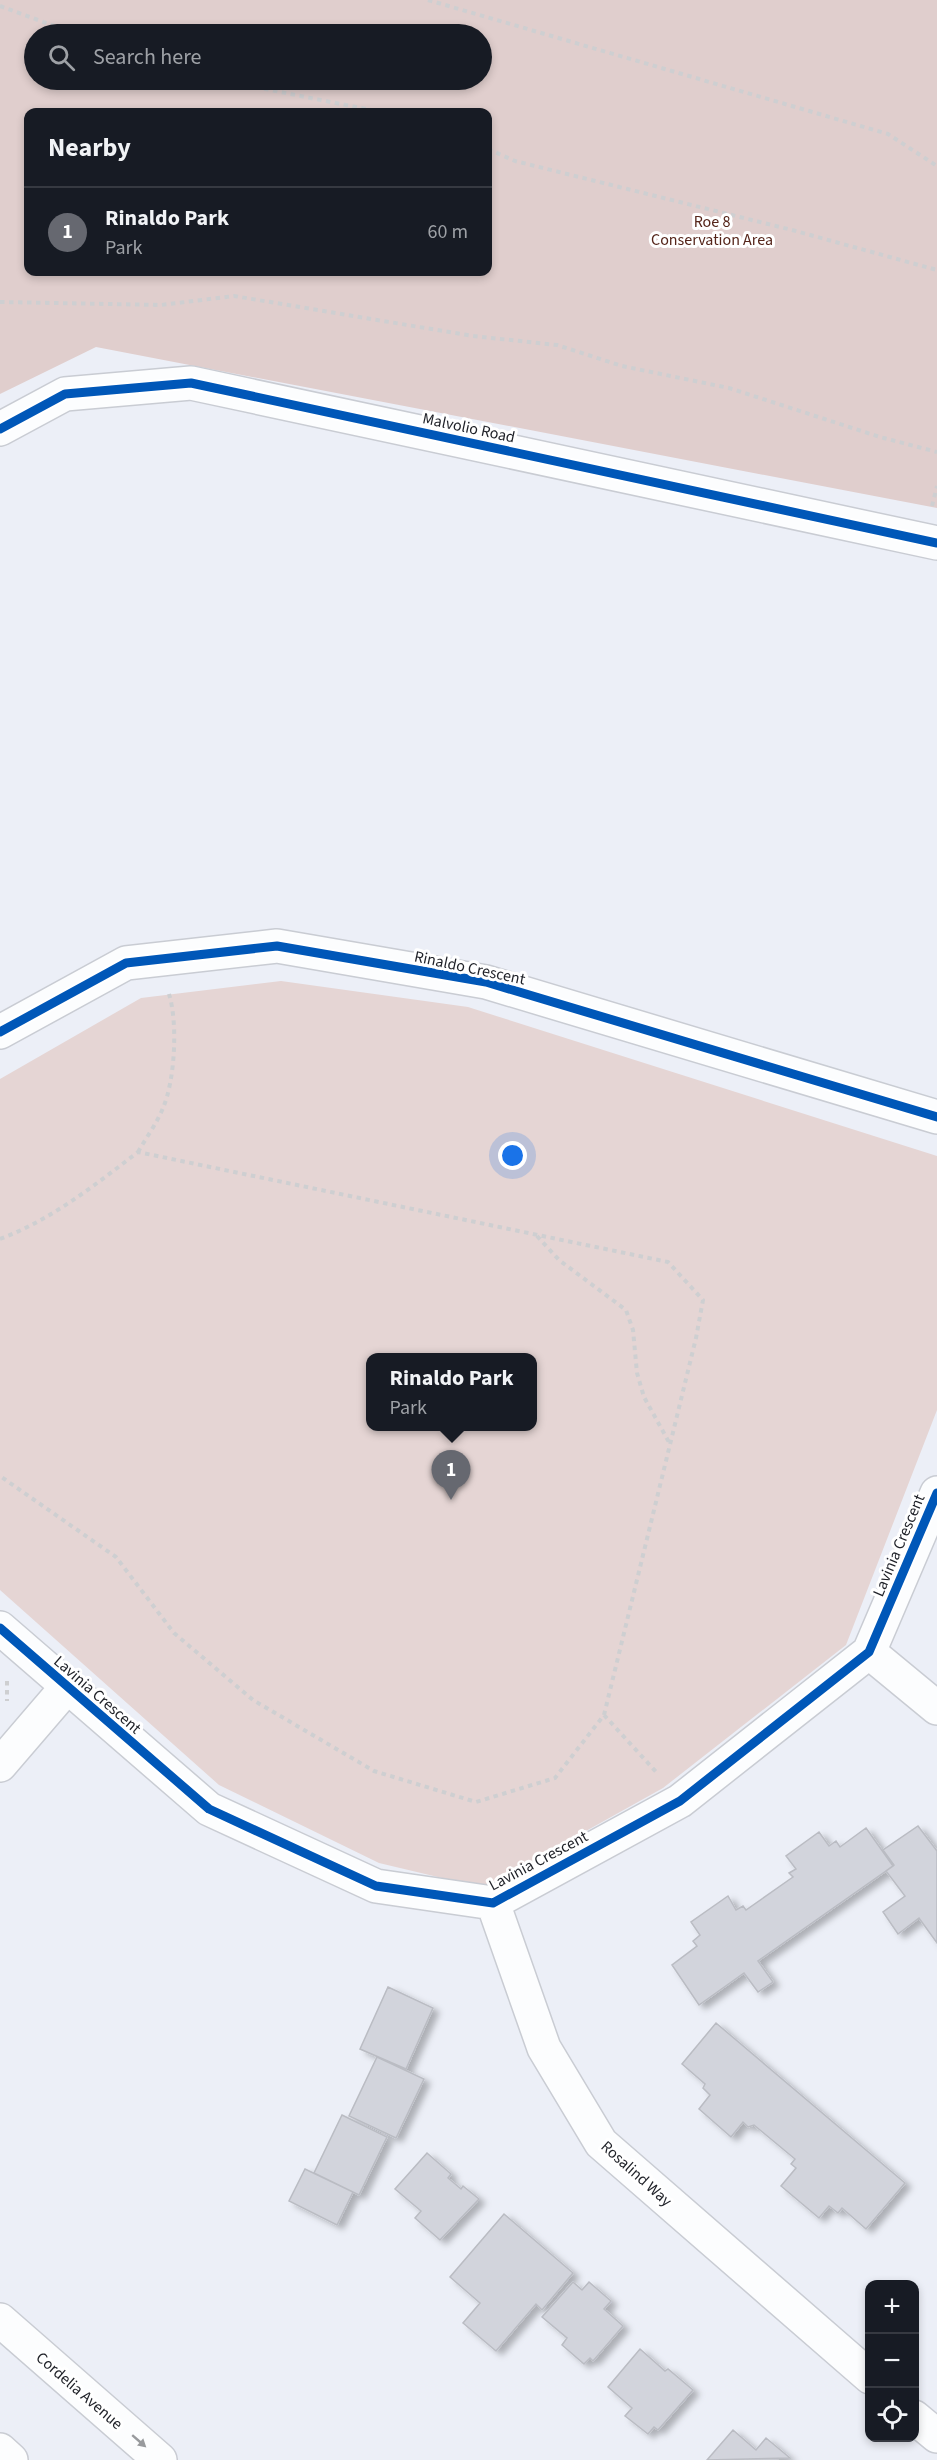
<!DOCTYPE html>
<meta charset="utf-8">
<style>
:root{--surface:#171b24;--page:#242831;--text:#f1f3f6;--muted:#9ea1a6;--line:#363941;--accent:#666870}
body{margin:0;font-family:"Source Sans 3",sans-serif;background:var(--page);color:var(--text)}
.controls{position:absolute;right:18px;bottom:18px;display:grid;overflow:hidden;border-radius:12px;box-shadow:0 3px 9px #0003}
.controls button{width:54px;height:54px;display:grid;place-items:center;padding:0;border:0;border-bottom:2px solid var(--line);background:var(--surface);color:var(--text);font:30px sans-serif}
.you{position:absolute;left:513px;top:1156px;width:21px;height:21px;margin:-15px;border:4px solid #fff;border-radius:50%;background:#1a73e8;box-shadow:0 0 0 9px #1a73e833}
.badge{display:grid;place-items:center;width:39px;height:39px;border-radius:50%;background:var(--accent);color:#fff;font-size:20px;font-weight:700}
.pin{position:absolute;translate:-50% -50px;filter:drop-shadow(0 2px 3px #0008)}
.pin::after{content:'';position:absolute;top:32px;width:21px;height:18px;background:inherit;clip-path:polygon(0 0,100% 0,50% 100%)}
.popup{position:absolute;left:366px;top:1353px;width:171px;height:78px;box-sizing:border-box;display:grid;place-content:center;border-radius:12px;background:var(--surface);filter:drop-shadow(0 2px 4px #0005);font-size:20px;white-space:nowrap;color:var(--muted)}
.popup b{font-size:22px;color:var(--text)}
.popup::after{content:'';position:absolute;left:50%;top:100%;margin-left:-12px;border:12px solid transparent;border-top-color:var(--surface)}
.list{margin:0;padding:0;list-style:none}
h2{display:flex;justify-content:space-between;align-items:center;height:78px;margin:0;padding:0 24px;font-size:26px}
h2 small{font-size:20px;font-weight:400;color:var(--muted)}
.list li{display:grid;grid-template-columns:39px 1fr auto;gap:18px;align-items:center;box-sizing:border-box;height:90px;padding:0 24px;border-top:2px solid var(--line)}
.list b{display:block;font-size:22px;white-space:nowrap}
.list p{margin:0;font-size:20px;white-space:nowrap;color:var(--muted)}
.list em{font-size:20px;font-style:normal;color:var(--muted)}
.icon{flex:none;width:33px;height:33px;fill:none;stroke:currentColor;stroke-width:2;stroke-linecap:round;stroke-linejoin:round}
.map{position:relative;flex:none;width:937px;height:2460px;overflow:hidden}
.search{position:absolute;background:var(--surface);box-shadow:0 3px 9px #0003;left:24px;top:24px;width:468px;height:66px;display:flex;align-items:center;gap:15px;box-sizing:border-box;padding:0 21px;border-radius:33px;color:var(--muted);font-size:22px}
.panel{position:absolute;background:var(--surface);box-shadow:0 3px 9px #0003;left:24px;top:108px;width:468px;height:168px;border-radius:12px}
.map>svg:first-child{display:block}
</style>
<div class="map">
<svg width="937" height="2460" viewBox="0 0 937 2460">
<defs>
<filter id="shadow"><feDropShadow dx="6" dy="4" stdDeviation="3" flood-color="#0004"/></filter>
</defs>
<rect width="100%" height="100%" fill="#eceff7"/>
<path fill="#e5d5d4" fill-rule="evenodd" d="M281,981L468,1007L937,1156V1410L846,1645L663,1788L484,1888L379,1863L219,1785L0,1590V1079L141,998ZM370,1358H532V1426H370Z"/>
<path fill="#e0cecd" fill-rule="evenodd" d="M0,0H937V508L96,347L0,394ZM34,34H482V80H34ZM28,112H488V272H28Z"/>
<path fill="#d2d4dc" stroke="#babcc3" stroke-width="1.5" filter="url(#shadow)" d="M918,1826L937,1851V1943L919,1918L898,1934L883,1912L905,1896L886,1871L894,1865L883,1850Z
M866,1828L893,1866L758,1961L773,1982L758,1992L744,1973L699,2005L672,1965L697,1946L693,1941L700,1935L691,1922L728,1896L736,1910L743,1906L746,1910L793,1877L789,1873L796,1869L786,1856L819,1832L829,1846L836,1841L840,1847Z
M388,1987L433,2008L406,2069L360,2049Z
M716,2023L905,2183L866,2229L842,2208L838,2213L829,2206L819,2218L781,2186L796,2168L791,2164L795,2159L754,2125L748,2127L743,2122L731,2137L699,2109L710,2095L703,2088L705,2084L682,2064Z
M377,2057L424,2079L396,2138L349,2116Z
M342,2115L387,2137L359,2195L314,2173Z
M427,2153L451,2174L448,2178L461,2189L463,2186L479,2199L440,2240L415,2218L421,2211L395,2189Z
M305,2169L353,2192L337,2225L289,2201Z
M504,2214L573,2273L542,2310L536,2304L496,2351L463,2323L480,2303L450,2277Z
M573,2282L582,2290L589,2282L611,2301L604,2309L623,2326L593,2361L590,2358L584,2364L562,2345L567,2338L542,2317Z
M640,2349L665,2371L668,2369L693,2390L658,2430L654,2427L648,2434L625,2416L632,2408L608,2387Z
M733,2430L756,2450L766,2438L790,2458L707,2460Z"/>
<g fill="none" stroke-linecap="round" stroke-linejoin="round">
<defs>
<path id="minor" d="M0,429L65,394L191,383L937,543
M0,1032L126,963L277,946L486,982L937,1117
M0,1628L209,1809L376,1886L493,1903L680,1801L869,1652L937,1493
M869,1652L937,1708
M0,1765L67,1687
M493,1903L544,2048L601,2143L870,2377
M0,2320L160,2460
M914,2417L937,2436
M0,2450L11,2460"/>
</defs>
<use href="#minor" stroke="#c9ccd3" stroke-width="36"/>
<path stroke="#cecfd1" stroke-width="4" stroke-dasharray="4.5 4.5" stroke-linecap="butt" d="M428,0L888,134L937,166
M0,6L76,34
M220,80L381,112
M488,149L515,161L792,230L937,270
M0,302L161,305L234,296L473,336L557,345L622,366L729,388L880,437L937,452
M932,506L937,486
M138,1152C146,1138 157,1123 163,1108C175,1080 178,1023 169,994
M537,1236L559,1260L626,1310L633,1330L637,1373L644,1397L670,1444
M0,1239C51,1220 95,1185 138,1152L668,1262L703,1300L696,1338L604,1715L555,1778L476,1802L374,1771L253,1700L174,1633L116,1557L0,1476
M7,1681V1701
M604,1715L658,1774"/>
<use href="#minor" stroke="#fcfdfe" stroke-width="33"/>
<defs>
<path id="cycleway" d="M0,429L65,394L191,383L937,543
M0,1032L126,963L277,946L486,982L937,1117
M0,1628L209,1809L376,1886L493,1903L680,1801L869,1652L937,1493"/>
</defs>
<use href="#cycleway" stroke="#fff" stroke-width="13"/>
<use href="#cycleway" stroke="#0057b8" stroke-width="9"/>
</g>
<defs><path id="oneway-solid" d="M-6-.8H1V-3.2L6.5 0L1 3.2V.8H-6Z" transform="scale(1.5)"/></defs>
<use fill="#989a9d" href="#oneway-solid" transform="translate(139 2441) rotate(41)"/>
<g text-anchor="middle" stroke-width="6" stroke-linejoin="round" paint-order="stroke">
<g font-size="16" fill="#55251a" stroke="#fff">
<text x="712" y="227">Roe 8<tspan x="712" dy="18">Conservation Area</tspan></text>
</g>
<g font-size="16" fill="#1e2027" stroke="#fff">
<text transform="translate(469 427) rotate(12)" y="6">Malvolio Road</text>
<text transform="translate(470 967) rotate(12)" y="6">Rinaldo Crescent</text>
<text transform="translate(898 1545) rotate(-67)" y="6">Lavinia Crescent</text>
<text transform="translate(98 1694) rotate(41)" y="6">Lavinia Crescent</text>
<text transform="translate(538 1860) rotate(-28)" y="6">Lavinia Crescent</text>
<text transform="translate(637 2173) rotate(42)" y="6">Rosalind Way</text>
<text transform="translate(80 2390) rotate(41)" y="6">Cordelia Avenue</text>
</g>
</g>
</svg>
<div class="controls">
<button>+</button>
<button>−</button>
<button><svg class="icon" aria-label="locate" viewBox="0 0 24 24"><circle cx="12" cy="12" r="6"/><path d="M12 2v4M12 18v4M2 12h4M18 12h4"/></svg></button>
</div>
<div class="you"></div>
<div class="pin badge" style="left:451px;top:1500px">1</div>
<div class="popup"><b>Rinaldo Park</b>Park</div>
<div class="search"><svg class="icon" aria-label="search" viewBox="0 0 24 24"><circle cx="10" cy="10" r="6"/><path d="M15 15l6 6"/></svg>Search here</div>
<section class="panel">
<h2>Nearby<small></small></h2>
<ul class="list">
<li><span class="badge">1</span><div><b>Rinaldo Park</b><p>Park</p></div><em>60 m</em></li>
</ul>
</section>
</div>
